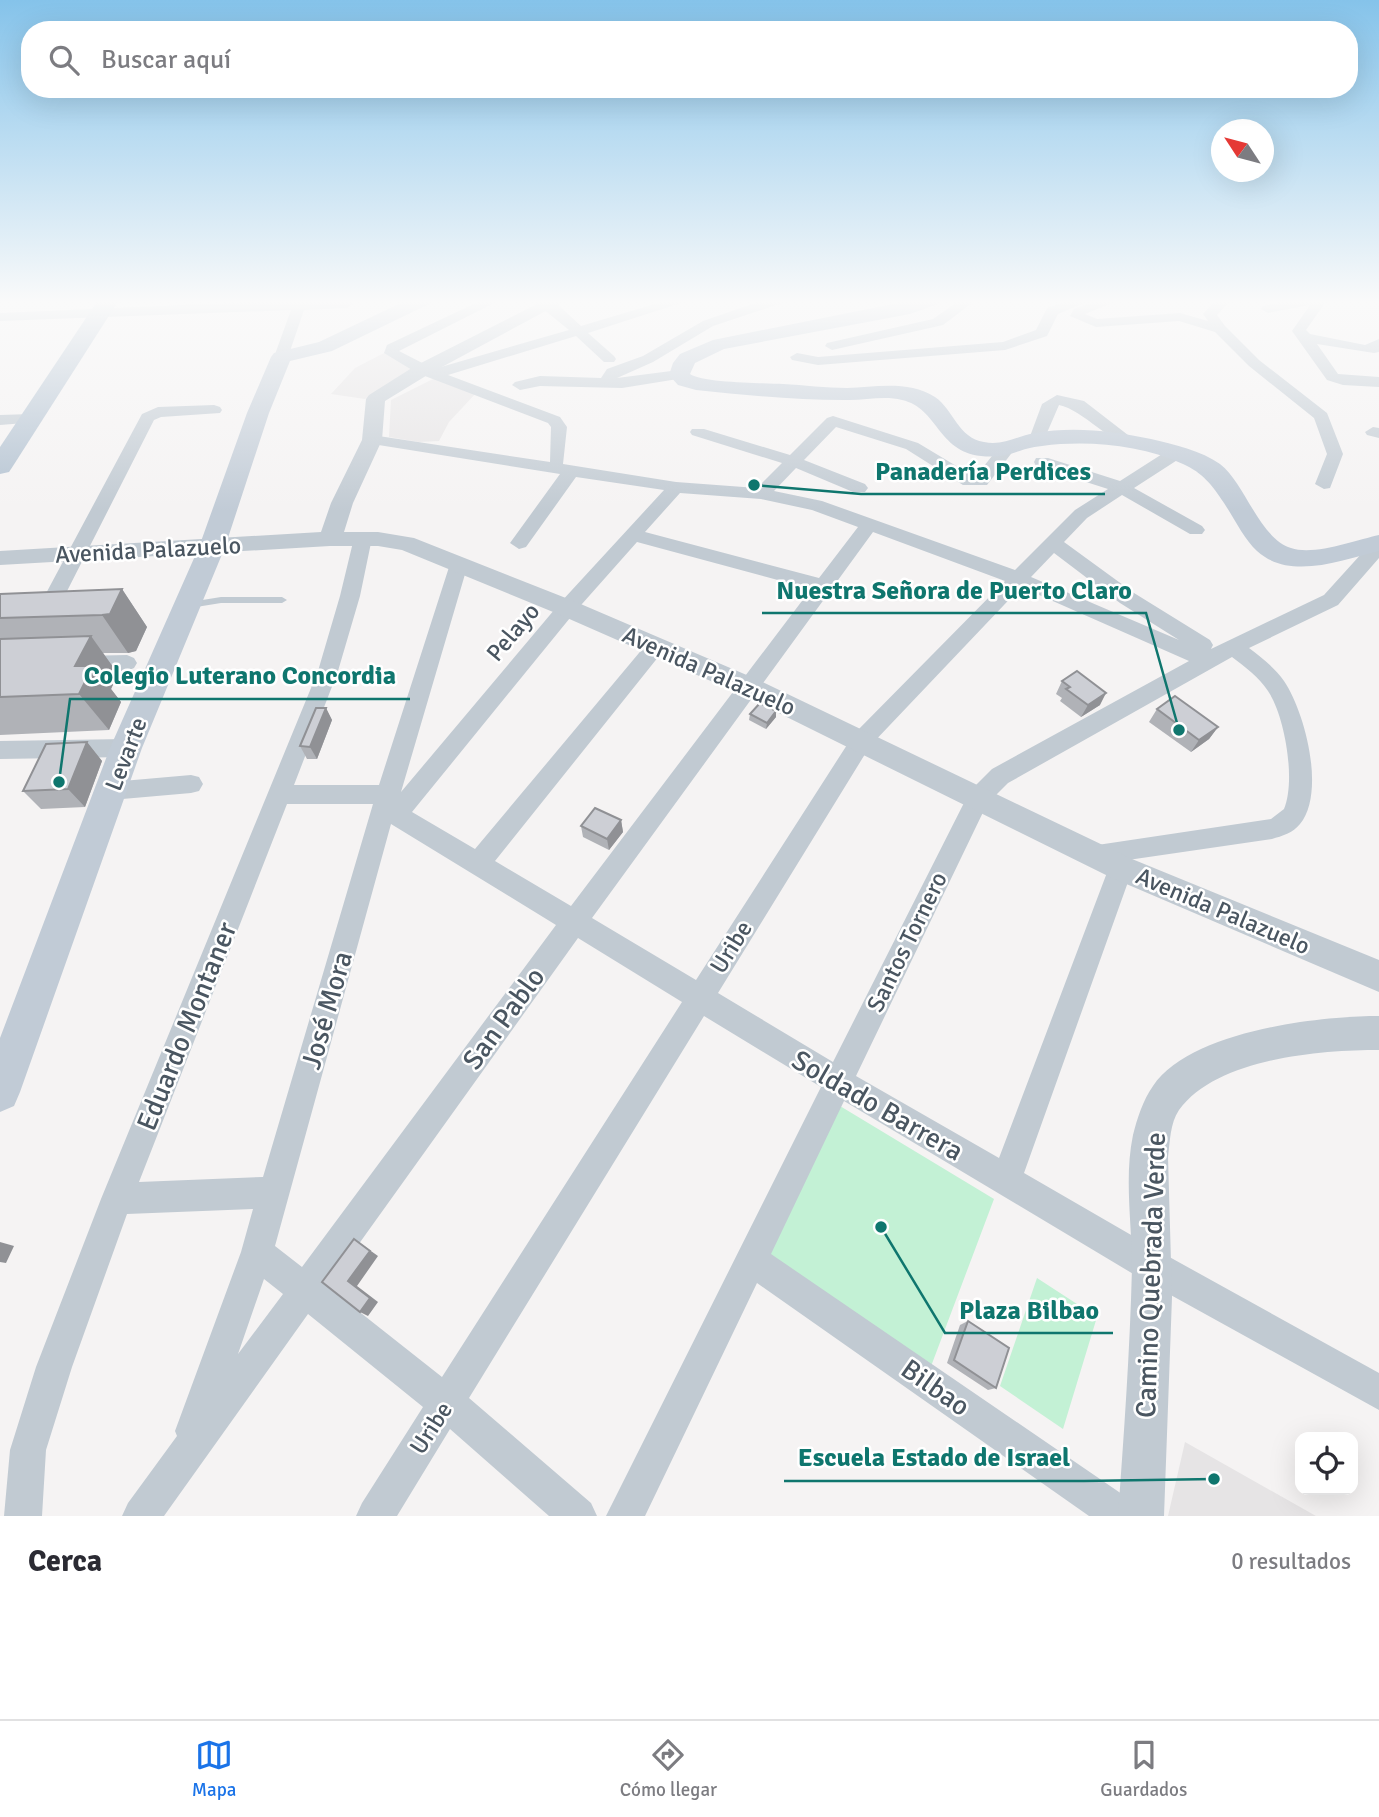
<!DOCTYPE html>
<html lang="es">
<meta charset="utf-8">
<style>
:root{--surface:#fff;--page:#f7f7f7;--text:#2b2b33;--muted:#7c7c81;--line:#e1e1e2;--accent:#1a73e8}
body{margin:0;font-family:Signika,sans-serif;background:var(--page);color:var(--text)}
.controls{position:absolute;right:21px;bottom:21px;display:grid;overflow:hidden;border-radius:14px;box-shadow:0 7px 28px #0002}
.controls button{width:63px;height:63px;display:grid;place-items:center;padding:0;border:0;border-bottom:2px solid var(--line);background:var(--surface);color:var(--text);font:35px sans-serif}
.compass{position:absolute;left:1211px;top:119px;width:63px;height:63px;border-radius:50%;background:var(--surface);box-shadow:0 7px 28px #0002;rotate:306deg}
.list{margin:0;padding:0;list-style:none}
h2{display:flex;justify-content:space-between;align-items:center;height:91px;margin:0;padding:0 28px;font-size:30px}
h2 small{font-size:23px;font-weight:400;color:var(--muted)}
.icon{flex:none;width:38px;height:38px;fill:none;stroke:currentColor;stroke-width:2;stroke-linecap:round;stroke-linejoin:round}
.map{position:relative;flex:none;width:1379px;height:1516px;overflow:hidden}
.search{position:absolute;background:var(--surface);box-shadow:0 7px 28px #0002;left:21px;right:21px;top:21px;height:77px;display:flex;align-items:center;gap:18px;box-sizing:border-box;padding:0 24px;border-radius:28px;color:var(--muted);font-size:26px}
.sheet{height:203px;background:var(--surface)}
nav{display:flex;justify-content:space-around;align-items:center;box-sizing:border-box;height:98px;border-top:2px solid var(--line);background:var(--surface);font-size:19px;color:var(--muted)}
nav a{display:grid;justify-items:center;gap:4px}
nav .on{color:var(--accent)}
.map>svg:first-child{display:block}
</style>
<div class="map">
<svg width="1379" height="1516" viewBox="0 0 1379 1516">
<rect width="100%" height="100%" fill="#f5f3f3"/>
<path fill="#e6e4e5" d="M386,352L414,369L365,399L331,394L355,368Z
M437,377L476,393L449,422L439,441L419,442L389,437L391,400Z
M1185,1442L1316,1516H1168Z"/>
<path fill="#c3f1d5" d="M840,1106L994,1199L930,1369L765,1255Z
M1037,1278L1097,1317L1063,1429L1000,1386Z"/>
<g fill="none" stroke-linecap="round" stroke-linejoin="round">
<path fill="#c1cad2" fill-rule="evenodd" d="M221,597H282L287,600L282,603H221L190,608L185,605L190,602Z"/>
<path fill="#c1cad2" fill-rule="evenodd" d="M294,300H347L353,304L346,308L304,310L288,357L281,361L274,357L291,310L0,321V313Z
M482,300H500L399,351L434,369L569,330L532,300L555,302L581,326L668,300H690L588,333L614,356L616,359L614,362H604L576,336L448,375L560,417L567,427L563,464L676,482L757,488L782,463L692,435L690,432L692,429H704L790,455L827,418L833,416L918,443L973,476H976L1000,446L1006,445L1014,450L987,485H963L906,449L836,427L804,460L865,484L868,488L865,492H853L796,468L774,491L822,501L1015,570L1075,510L1108,489L1036,466L1034,462L1036,458H1048L1120,481L1170,449H1182L1184,453L1182,457L1134,488L1202,526L1205,530L1202,534H1190L1122,495L1087,518L1064,542L1134,593L1210,640L1213,645L1211,649L1324,595L1372,542L1379,540V558L1338,605L1249,648C1262,658 1275,668 1284,681C1305,712 1326,792 1300,824C1293,833 1282,836 1272,839L1128,860L1133,868L1024,1173L1164,1254L1379,1373V1410L1140,1278L844,1101L771,1254L1135,1503L1141,1516H1089L757,1283L645,1516H606L821,1087L704,1016L469,1398L591,1503L597,1516H549L450,1429L397,1516H356L362,1503L423,1407L308,1314L164,1516H122L128,1503L177,1436L175,1431L241,1252L253,1209L127,1214L72,1367L46,1450L42,1516H4L10,1450L36,1367L101,1199L318,671L340,596L354,538L363,532L372,538L360,596L338,671L294,785H379L450,564L452,560H466L468,564L401,792L560,603L664,490L576,477L526,547L519,549L510,543L560,474L366,443L364,440L366,437L372,435L550,462L551,427L548,423L417,373L384,353L387,345ZM680,493L761,499L812,510L858,527L819,578L645,532ZM873,532L1005,581L854,734L696,980L592,918ZM637,542L811,589L571,906L495,861L663,651L666,646L663,641L656,639L649,641L475,849L412,812L574,613ZM1054,553L1120,603L1179,640L1031,577ZM1021,587L1189,661L992,769L970,791L833,1062L718,993L870,746ZM1232,657C1245,667 1259,677 1268,691C1285,716 1296,781 1284,809L1271,819L1084,847L1081,854L1084,861L1093,865L1111,862L999,1158L856,1076L987,804L1008,783ZM287,804H373L263,1177L139,1182ZM391,824L556,925L302,1267L275,1246ZM578,938L682,1002L442,1377L328,1287ZM264,1279L283,1294L238,1354Z
M764,300H791L713,326L653,362L617,378L679,370L687,375L684,378L622,388L540,386L520,390L512,385L515,382L540,376L601,378L607,369L643,356L703,321Z
M960,300H976L943,325L832,350L825,346L827,343L933,319Z
M1070,300H1091L1058,314L1047,336L1005,350L818,365L792,360L790,357L797,353L818,357L1003,342L1036,330L1047,308Z
M1099,300H1119L1085,314L1097,319L1180,313L1208,321L1203,314L1216,300H1231L1217,315L1225,326L1259,360L1327,413L1343,454L1330,488L1324,489L1315,484L1327,454L1314,418L1249,366L1215,332L1179,321L1096,327L1070,316L1074,309Z
M1292,300H1327L1306,330L1310,334L1365,345L1379,339V352L1374,353L1317,344L1338,374L1379,377V387L1343,385L1327,380L1292,331L1310,305L1268,313L1261,309L1263,306Z
M1057,395L1084,401L1137,442L1135,445C1117,450 1084,410 1059,405L1043,442H1031L1029,439L1042,404Z
M214,405L220,407L222,410L220,413L161,417L154,420L63,599L60,604H46L43,599L142,414L158,407Z
M31,414L39,419L37,422L0,425V415Z
M1373,427L1379,428V438L1367,435L1365,432Z
M127,655L134,658L137,663L134,668L127,671L80,672L73,669L70,664L73,659L80,656Z
M126,739L134,742L137,748L134,754L126,757L0,759V741Z
M191,775L199,777L203,784L199,791L191,793L111,800L103,798L99,791L103,784L111,782Z"/>
<path fill="#c1cad2" fill-rule="evenodd" d="M545,300H566L429,374L385,401L382,440L353,503L344,532H378L414,538L576,602L756,679L1132,859L1379,960V992L1110,877L738,693L558,614L402,550L378,546H330L0,565V551L321,532L331,503L362,440L366,399L369,395L415,366Z
M1379,1016V1050C1320,1050 1217,1058 1179,1110C1170,1123 1170,1142 1168,1157L1172,1297L1164,1516H1118C1124,1433 1130,1350 1132,1267C1132,1224 1124,1178 1133,1135C1137,1119 1143,1100 1153,1086C1190,1031 1318,1016 1379,1016Z"/>
<path fill="#c1cbd6" fill-rule="evenodd" d="M407,300H431L429,304L332,351L290,361L269,413L225,547L142,748L20,1092L14,1106L0,1112V1038L110,748L199,547L247,413L271,357L274,353L319,342Z
M913,300H940L938,304L910,314L724,349L695,363L690,374C702,383 765,383 783,384C804,385 826,388 847,388C875,387 909,380 935,397C954,410 958,438 984,442C1003,446 1017,436 1035,433C1072,426 1115,431 1151,439C1173,444 1202,451 1220,464C1245,483 1259,538 1291,548C1314,556 1356,540 1379,535V551C1342,560 1290,581 1257,551C1244,539 1234,518 1224,503C1212,485 1203,473 1183,464C1141,445 1088,440 1042,446C1018,448 1010,459 981,456C937,451 938,408 902,400C883,395 864,401 844,400C795,400 745,395 696,390L678,385L669,375L673,363L680,354L713,340Z"/>
<path fill="#b3c2d1" fill-rule="evenodd" d="M98,300H119L13,466L9,472L0,474V447Z"/>
</g>
<path fill="#b0b2b7" d="M122,589L147,627L136,651L128,653H103L118,674L111,689L121,702L109,730L0,735V594Z
M1062,681L1100,705L1081,717L1060,701L1062,698L1056,694Z
M326,708L332,720L317,759H307L300,746Z
M1157,709L1218,727L1209,739L1191,752L1149,722Z
M776,711V717L766,729L749,720L750,714Z
M87,742L102,761L85,807L41,809L23,791Z
M621,820L623,832L609,850L583,837L581,826Z
M968,1321L996,1388L988,1390L947,1363L960,1325Z"/>
<path fill="#909195" d="M122,589L147,627L136,651L128,653L102,615Z
M91,636L118,674L111,689L121,702L109,730L79,694L75,666Z
M1106,693L1100,705L1081,717L1088,705Z
M326,708L332,720L317,759L310,747Z
M776,711V717L766,729L767,723Z
M1218,727L1209,739L1191,752L1199,740Z
M87,742L102,761L85,807L68,789Z
M621,820L623,832L609,850L607,839Z
M354,1239L378,1256L357,1286L378,1302L368,1316L360,1312L348,1281Z
M0,1242L14,1246L6,1263L0,1262Z"/>
<path fill="#cdcfd5" stroke="#909195" stroke-width="2" d="M122,589L110,614L102,615L0,618V594Z
M91,636L75,666H93L79,694L0,697V639Z
M1077,671L1106,693L1088,705L1066,689L1070,687L1062,681Z
M1175,696L1218,727L1199,740L1157,709Z
M760,703L776,711L767,723L750,714Z
M316,708H326L310,747L300,746Z
M87,742L68,789L23,791L46,744Z
M595,808L621,820L607,839L581,826Z
M354,1239L370,1251L348,1281L370,1298L360,1312L322,1282Z
M968,1321L1009,1348L996,1388L954,1360Z"/>
<linearGradient id="sky" x2="0" y2="1"><stop stop-color="#85c3ea"/><stop offset="0.59" stop-color="#fafafa"/><stop offset="1" stop-color="#fafafa" stop-opacity="0"/></linearGradient>
<rect width="1379" height="512" fill="url(#sky)"/>
<g text-anchor="middle" stroke-width="5" stroke-linejoin="round" paint-order="stroke">
<g font-size="24" fill="#4a5661" stroke="#fff">
<text transform="translate(148 550) rotate(-3)" y="8">Avenida Palazuelo</text>
<text transform="translate(513 632) rotate(-50)" y="8">Pelayo</text>
<text transform="translate(709 671) rotate(24)" y="8">Avenida Palazuelo</text>
<text transform="translate(126 754) rotate(-69)" y="8">Levarte</text>
<text transform="translate(1223 911) rotate(23)" y="8">Avenida Palazuelo</text>
<text transform="translate(907 942) rotate(-64)" y="8">Santos Tornero</text>
<text transform="translate(731 947) rotate(-58)" y="8">Uribe</text>
<text transform="translate(431 1428) rotate(-57)" y="8">Uribe</text>
</g>
<g font-size="28" fill="#4a5661" stroke="#fff">
<text transform="translate(326 1010) rotate(-74)" y="10">José Mora</text>
<text transform="translate(503 1018) rotate(-54)" y="10">San Pablo</text>
<text transform="translate(186 1026) rotate(-68)" y="10">Eduardo Montaner</text>
<text transform="translate(878 1105) rotate(30)" y="10">Soldado Barrera</text>
<text transform="translate(1150 1275) rotate(-88)" y="10">Camino Quebrada Verde</text>
<text transform="translate(936 1387) rotate(35)" y="10">Bilbao</text>
</g>
</g>
<path fill="none" stroke="#0f766e" stroke-width="2.5" d="M754 485L861 494H1105M1179 730L1146 613H762M59 782L70 699H410M881 1227L945 1333H1113M1214 1479L1084 1481H784"/>
<g fill="#0f766e" stroke="#fff" stroke-width="2.5">
<circle cx="754" cy="485" r="7"/>
<circle cx="1179" cy="730" r="7"/>
<circle cx="59" cy="782" r="7"/>
<circle cx="881" cy="1227" r="7"/>
<circle cx="1214" cy="1479" r="7"/>
</g>
<g font-size="26" text-anchor="middle" font-weight="bold" fill="#0f766e" stroke="#fff" stroke-width="5" stroke-linejoin="round" paint-order="stroke">
<text x="983" y="480">Panadería Perdices</text>
<text x="954" y="599">Nuestra Señora de Puerto Claro</text>
<text x="240" y="684">Colegio Luterano Concordia</text>
<text x="1029" y="1319">Plaza Bilbao</text>
<text x="934" y="1466">Escuela Estado de Israel</text>
</g>
</svg>
<div class="controls">
<button><svg class="icon" aria-label="locate" viewBox="0 0 24 24"><circle cx="12" cy="12" r="6"/><path d="M12 2v4M12 18v4M2 12h4M18 12h4"/></svg></button>
</div>
<svg class="compass" viewBox="-18 -18 36 36"><path d="M0-13l5 13h-10z" fill="#e53935"/><path d="M0 13l5-13h-10z" fill="#7c7c81"/></svg>
<div class="search"><svg class="icon" aria-label="search" viewBox="0 0 24 24"><circle cx="10" cy="10" r="6"/><path d="M15 15l6 6"/></svg>Buscar aquí</div>
</div>
<section class="sheet">
<h2>Cerca<small>0 resultados</small></h2>
<ul class="list">
</ul>
</section>
<nav>
<a class="on"><svg class="icon" aria-label="map" viewBox="0 0 24 24"><path d="M3 6l6-2 6 2 6-2v14l-6 2-6-2-6 2zM9 4v14M15 6v14"/></svg>Mapa</a>
<a><svg class="icon" aria-label="directions" viewBox="0 0 24 24"><path d="M12 3l9 9-9 9-9-9zM9 14v-3h6M13 9l2 2-2 2"/></svg>Cómo llegar</a>
<a><svg class="icon" aria-label="saved" viewBox="0 0 24 24"><path d="M7 4h10v16l-5-4-5 4z"/></svg>Guardados</a>
</nav>
